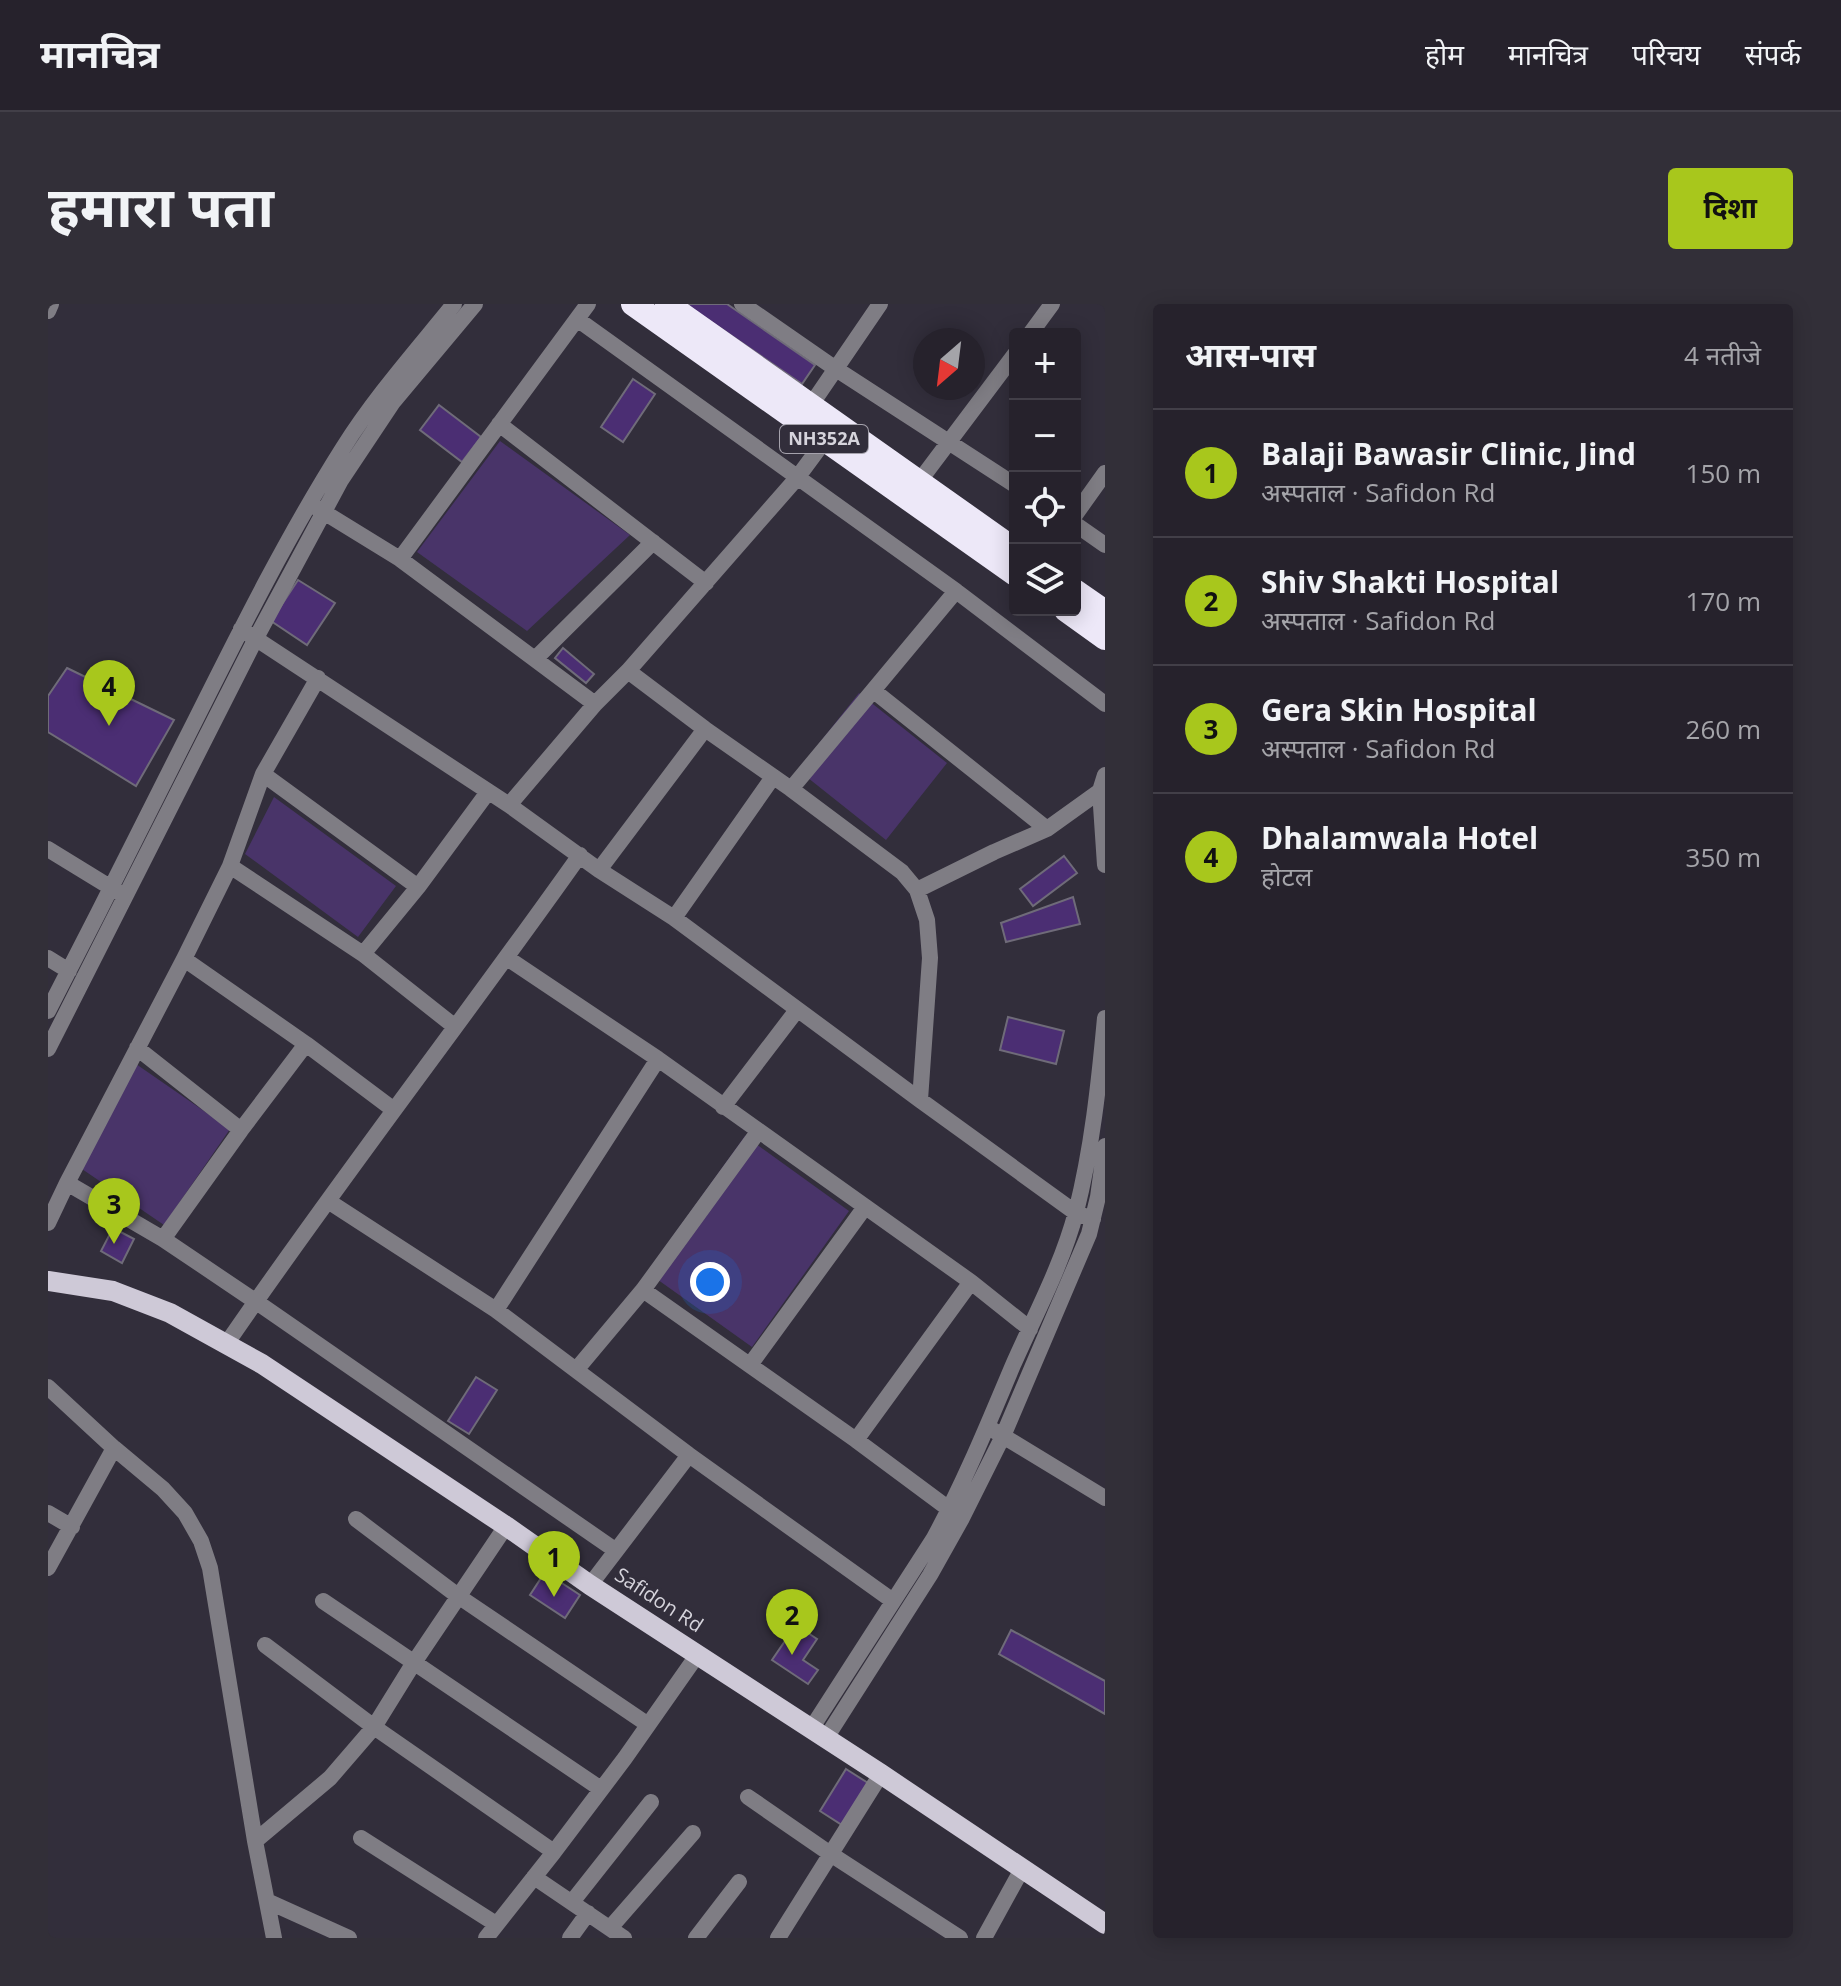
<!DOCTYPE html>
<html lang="hi">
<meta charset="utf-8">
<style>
:root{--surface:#26222c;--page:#322f38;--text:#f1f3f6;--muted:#a4a4a9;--line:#423f48;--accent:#a8c71c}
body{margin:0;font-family:"Open Sans","Noto Sans Devanagari",sans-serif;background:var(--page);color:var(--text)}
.controls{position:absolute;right:24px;top:24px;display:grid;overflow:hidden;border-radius:8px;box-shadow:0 4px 20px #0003}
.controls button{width:72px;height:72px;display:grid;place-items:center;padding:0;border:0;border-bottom:2px solid var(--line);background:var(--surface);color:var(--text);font:40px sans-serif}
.compass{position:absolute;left:865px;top:24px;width:72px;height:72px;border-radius:50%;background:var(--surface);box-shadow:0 4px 20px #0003;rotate:208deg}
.you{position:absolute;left:662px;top:978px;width:28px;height:28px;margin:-20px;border:6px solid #fff;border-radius:50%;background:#1a73e8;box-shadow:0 0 0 12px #1a73e833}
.badge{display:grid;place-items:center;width:52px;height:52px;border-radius:50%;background:var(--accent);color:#111;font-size:26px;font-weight:700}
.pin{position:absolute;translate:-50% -66px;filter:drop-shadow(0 2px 4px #0008)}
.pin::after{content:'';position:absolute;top:42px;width:28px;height:24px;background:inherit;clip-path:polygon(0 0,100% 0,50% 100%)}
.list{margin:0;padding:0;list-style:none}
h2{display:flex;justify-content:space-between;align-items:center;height:104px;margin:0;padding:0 32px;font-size:34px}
h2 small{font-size:26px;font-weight:400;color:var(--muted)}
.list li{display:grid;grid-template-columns:52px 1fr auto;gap:24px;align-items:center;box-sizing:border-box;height:128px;padding:0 32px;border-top:2px solid var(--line)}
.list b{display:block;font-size:30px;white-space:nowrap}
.list p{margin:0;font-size:26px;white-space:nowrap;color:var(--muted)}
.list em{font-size:26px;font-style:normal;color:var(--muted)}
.icon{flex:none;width:44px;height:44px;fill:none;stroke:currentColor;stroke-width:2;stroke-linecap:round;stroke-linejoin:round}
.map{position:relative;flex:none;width:1057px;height:1634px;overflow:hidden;border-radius:8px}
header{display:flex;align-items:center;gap:48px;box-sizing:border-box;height:112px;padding:0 40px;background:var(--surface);border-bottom:2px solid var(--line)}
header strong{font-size:38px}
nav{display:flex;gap:44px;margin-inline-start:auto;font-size:28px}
.intro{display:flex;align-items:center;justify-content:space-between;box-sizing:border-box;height:192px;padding:0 48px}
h1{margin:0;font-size:56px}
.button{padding:20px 36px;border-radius:8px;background:var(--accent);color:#111;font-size:28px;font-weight:700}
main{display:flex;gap:48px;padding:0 48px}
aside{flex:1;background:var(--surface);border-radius:8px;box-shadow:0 4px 20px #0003}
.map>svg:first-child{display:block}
</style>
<header>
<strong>मानचित्र</strong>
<nav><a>होम</a><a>मानचित्र</a><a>परिचय</a><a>संपर्क</a></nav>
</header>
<div class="intro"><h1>हमारा पता</h1><a class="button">दिशा</a></div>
<main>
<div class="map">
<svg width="1057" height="1634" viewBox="0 0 1057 1634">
<rect width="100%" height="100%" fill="#322e3b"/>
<path fill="#493469" d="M452,137L582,231L479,327L369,248Z
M811,389L899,459L838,536L750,466Z
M226,493L348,582L310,633L197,550Z
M88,760L182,825L116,921L34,865Z
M697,832L801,907L704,1043L599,968Z"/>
<path fill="#4b2e73" stroke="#6f6b79" stroke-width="2" d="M641,0H679L767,61L754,80L640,2Z
M585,75L607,90L575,138L553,123Z
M391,101L433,133L414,158L372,126Z
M250,276L287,299L259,341L223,317Z
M515,344L546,370L538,379L507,354Z
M19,364L126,416L88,482L0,428V392Z
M1016,552L1029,569L985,602L972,585Z
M1025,593L1032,620L958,638L953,619Z
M960,713L1016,727L1008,760L952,746Z
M65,924L86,935L74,959L53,947Z
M428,1073L449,1086L421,1130L400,1117Z
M497,1268L532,1291L517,1314L482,1291Z
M748,1321L769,1335L755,1356L770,1366L760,1380L724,1356Z
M963,1326L1057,1377V1410L951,1350Z
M798,1465L820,1479L794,1521L772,1507Z"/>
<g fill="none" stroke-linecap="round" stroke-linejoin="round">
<path stroke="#7f7d84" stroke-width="16" d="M694,0L788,65L967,181
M0,7L3,0
M529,15L908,287L1057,400
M982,30L1004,0
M763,101L832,0
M451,120L658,279
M870,179L967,50
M269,204L352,255L547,400
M1027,211L1057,169
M1027,220L1057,241
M352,255L540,0
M193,325L461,501L551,566L626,614L872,796L1028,909L1045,915
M487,355L605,238
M580,367L657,425L743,485L854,568L869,586L879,616L882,654L872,796
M826,387L999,525
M215,470L370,583
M1057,471L1052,487L1057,561
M743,485L908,287
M461,501L547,400L580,367L749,174L783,128
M0,545L70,588
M182,562L315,650L406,722
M551,566L657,425
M869,586L946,548L999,525L1052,487
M626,614L725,473
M315,650L370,583L440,488
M0,654L21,667
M459,654L610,755L923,978L982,1025
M136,655L258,740L346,806
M0,707C50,610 99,513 148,415C194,323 240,231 295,144C327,93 368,47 406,0
M89,744L193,826
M0,745L208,334L293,176L345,98L427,0
M675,803L749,706
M19,879L115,935L207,997L567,1246
M280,897L448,1006L641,1151L845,1297
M0,919L19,879L136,655L182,562L215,470L270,374
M115,935L193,826L258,740
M595,986L808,1136L909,1211
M448,1006L610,755
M179,1039C293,873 416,715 532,551
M702,1061L817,903
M528,1066L595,986L710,828
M0,1083L66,1144L115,1185L137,1209L153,1237L162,1264L207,1537L226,1634
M945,1126L1057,1194
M808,1136L923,978
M0,1209L24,1223
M308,1215L410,1292L599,1420
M0,1264L66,1144
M542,1281L641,1151
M275,1297L553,1485
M217,1341L326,1423L506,1548
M763,1425L886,1234C917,1177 940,1120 965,1061C987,1011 1014,961 1028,908C1044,845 1051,779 1057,714
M778,1434L882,1271L914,1214L955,1132L1041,930L1050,893L1057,842
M700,1493L784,1551L912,1634
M313,1534L448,1620
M207,1537L282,1474L326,1423L365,1360L458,1222
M486,1573L576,1634
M219,1597L301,1634
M524,1598L603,1498
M562,1624L645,1529
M438,1634L506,1548L577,1454L650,1350
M522,1634L540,1609
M648,1634L691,1578
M730,1634L833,1470
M936,1634L974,1565"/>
<path stroke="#cec9d7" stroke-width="20" d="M0,977L65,987L122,1009L214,1060L458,1222L542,1281L833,1470L1057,1620"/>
<path stroke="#ede8f8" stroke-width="24" d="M585,0L967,270
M619,0L967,246
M1027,287L1057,308
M1018,306L1057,334"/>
</g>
<g text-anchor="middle" stroke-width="6" stroke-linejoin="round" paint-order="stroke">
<rect fill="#322e3b" stroke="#a5a2ac" stroke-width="2" x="732" y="121" width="88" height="28" rx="6"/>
<g font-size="18" font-weight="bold" fill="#d6d4dc">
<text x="776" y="141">NH352A</text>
</g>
<g font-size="20" fill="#d6d4dc" stroke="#322e3b">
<text transform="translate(611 1296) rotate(33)" y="7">Safidon Rd</text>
</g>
</g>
</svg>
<div class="controls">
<button>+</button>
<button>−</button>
<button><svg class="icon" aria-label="locate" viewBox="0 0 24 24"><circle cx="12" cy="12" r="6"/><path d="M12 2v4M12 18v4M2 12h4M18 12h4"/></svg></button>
<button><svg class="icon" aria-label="layers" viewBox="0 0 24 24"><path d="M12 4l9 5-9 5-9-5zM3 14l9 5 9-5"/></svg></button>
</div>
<svg class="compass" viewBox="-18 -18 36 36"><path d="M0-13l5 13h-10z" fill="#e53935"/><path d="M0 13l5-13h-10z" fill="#a4a4a9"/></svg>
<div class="you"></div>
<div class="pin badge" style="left:506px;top:1293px">1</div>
<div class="pin badge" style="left:744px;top:1351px">2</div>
<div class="pin badge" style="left:66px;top:940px">3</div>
<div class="pin badge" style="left:61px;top:422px">4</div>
</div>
<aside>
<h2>आस-पास<small>4 नतीजे</small></h2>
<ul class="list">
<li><span class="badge">1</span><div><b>Balaji Bawasir Clinic, Jind</b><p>अस्पताल · Safidon Rd</p></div><em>150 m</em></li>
<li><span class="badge">2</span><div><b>Shiv Shakti Hospital</b><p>अस्पताल · Safidon Rd</p></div><em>170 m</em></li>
<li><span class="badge">3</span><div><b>Gera Skin Hospital</b><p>अस्पताल · Safidon Rd</p></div><em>260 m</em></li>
<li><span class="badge">4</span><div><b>Dhalamwala Hotel</b><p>होटल</p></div><em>350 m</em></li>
</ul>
</aside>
</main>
